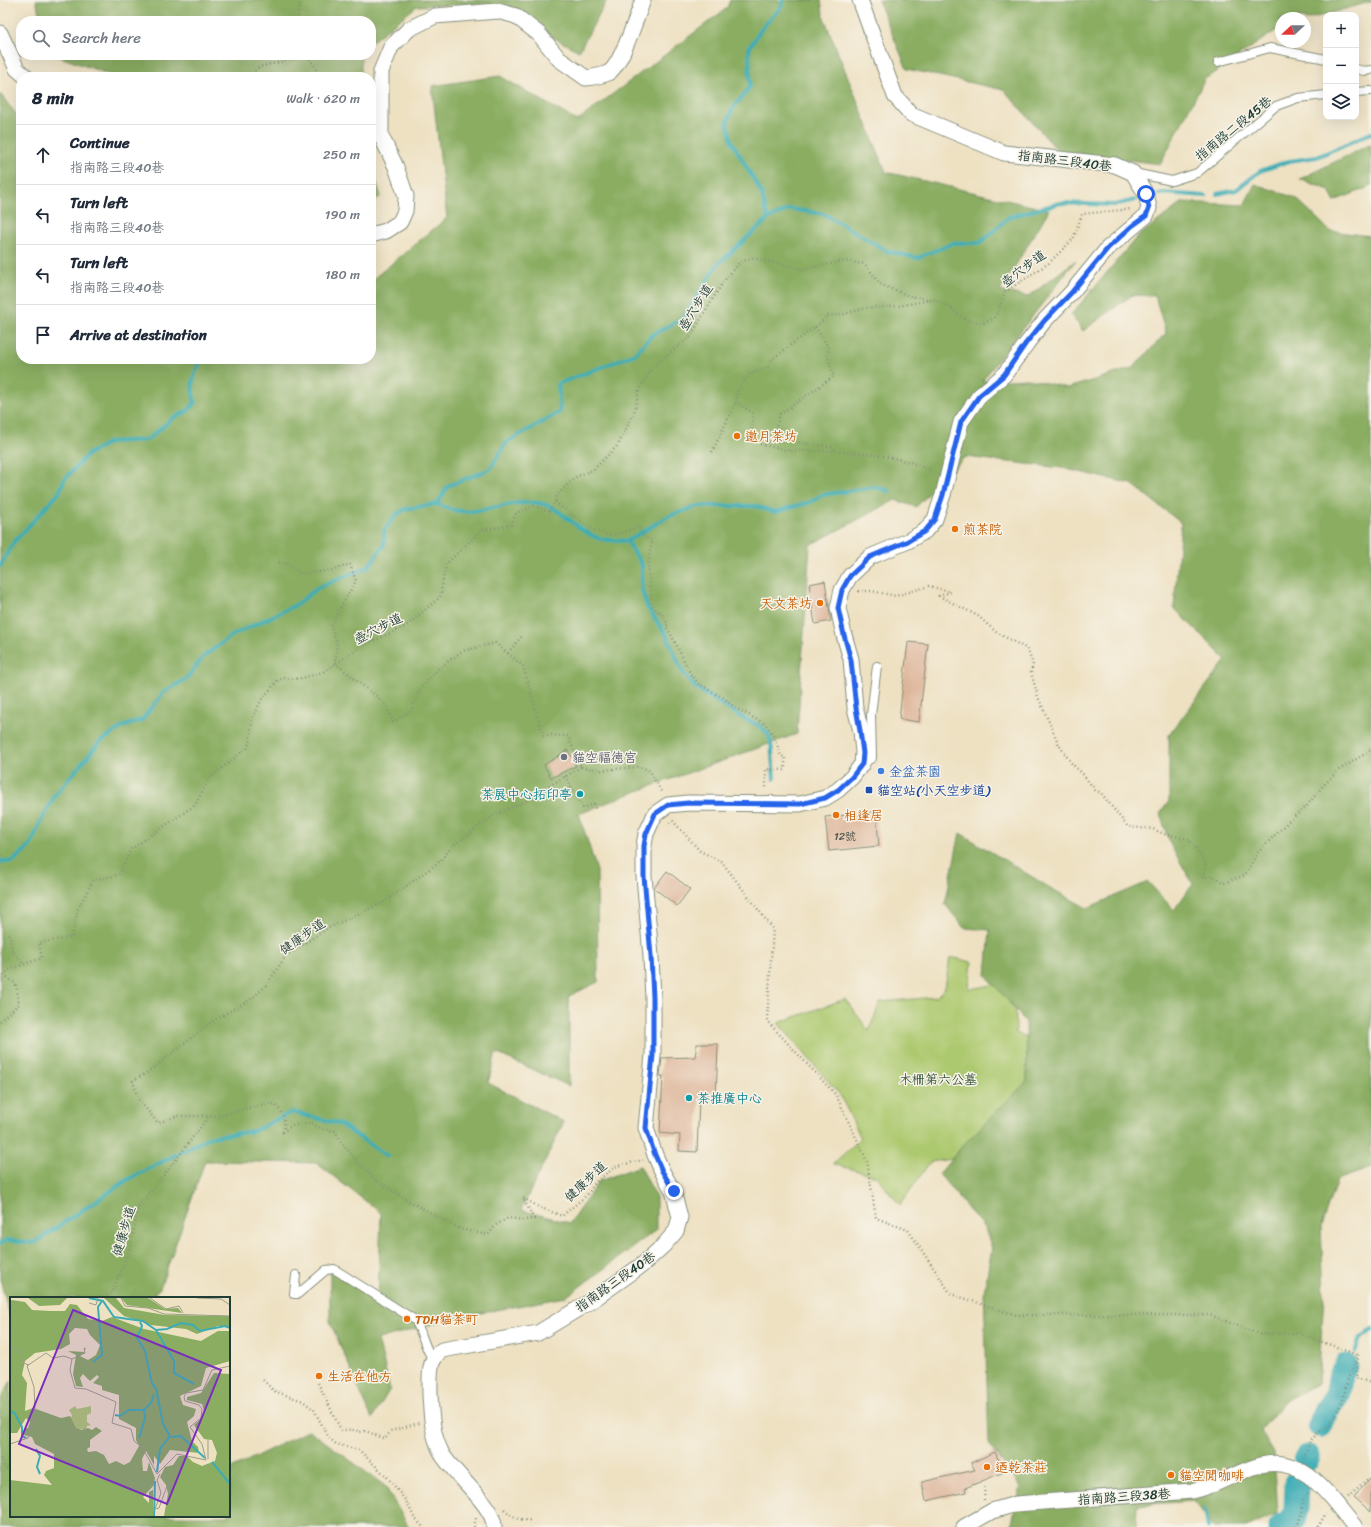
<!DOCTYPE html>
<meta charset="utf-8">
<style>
:root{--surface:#fff;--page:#f2f2f3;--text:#1f2937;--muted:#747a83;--line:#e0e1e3}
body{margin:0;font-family:Sriracha,"LXGW WenKai TC",sans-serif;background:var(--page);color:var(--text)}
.controls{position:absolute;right:12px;top:12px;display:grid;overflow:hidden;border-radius:8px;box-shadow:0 4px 16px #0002}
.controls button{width:36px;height:36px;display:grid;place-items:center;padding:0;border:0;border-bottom:1px solid var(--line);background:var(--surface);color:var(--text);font:20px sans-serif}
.compass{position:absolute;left:1275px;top:12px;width:36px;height:36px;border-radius:50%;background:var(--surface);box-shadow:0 4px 16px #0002;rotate:248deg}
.stop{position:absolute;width:12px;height:12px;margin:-9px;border:3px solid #2563eb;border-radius:50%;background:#fff}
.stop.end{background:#2563eb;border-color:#fff;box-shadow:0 1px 4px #0008}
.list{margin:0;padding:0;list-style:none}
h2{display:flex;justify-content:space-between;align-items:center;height:52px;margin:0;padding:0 16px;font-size:17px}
h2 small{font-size:13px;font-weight:400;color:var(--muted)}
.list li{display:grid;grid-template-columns:26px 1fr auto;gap:12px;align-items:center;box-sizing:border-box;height:60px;padding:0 16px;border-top:1px solid var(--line)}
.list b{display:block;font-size:15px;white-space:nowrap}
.list p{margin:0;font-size:13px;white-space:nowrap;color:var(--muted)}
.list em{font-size:13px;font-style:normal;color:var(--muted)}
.icon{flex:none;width:22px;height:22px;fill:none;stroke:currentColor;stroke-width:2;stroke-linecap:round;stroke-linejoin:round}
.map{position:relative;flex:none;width:1371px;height:1527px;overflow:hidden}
.search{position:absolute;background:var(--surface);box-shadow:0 4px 16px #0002;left:16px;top:16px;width:360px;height:44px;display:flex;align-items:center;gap:10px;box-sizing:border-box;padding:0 14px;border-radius:16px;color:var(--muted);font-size:15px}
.panel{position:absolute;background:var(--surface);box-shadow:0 4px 16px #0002;left:16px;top:72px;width:360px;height:292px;border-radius:16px}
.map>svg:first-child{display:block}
</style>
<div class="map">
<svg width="1371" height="1527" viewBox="0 0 1371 1527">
<rect width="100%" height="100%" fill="#f7f3e8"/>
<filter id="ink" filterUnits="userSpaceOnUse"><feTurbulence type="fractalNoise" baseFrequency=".025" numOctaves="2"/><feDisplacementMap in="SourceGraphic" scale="8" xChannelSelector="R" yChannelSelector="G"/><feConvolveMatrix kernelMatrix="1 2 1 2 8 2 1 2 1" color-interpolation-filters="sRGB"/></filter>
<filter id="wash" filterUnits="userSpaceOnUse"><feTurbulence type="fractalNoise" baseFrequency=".012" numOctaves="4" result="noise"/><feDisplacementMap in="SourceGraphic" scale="16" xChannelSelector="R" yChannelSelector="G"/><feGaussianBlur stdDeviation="0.9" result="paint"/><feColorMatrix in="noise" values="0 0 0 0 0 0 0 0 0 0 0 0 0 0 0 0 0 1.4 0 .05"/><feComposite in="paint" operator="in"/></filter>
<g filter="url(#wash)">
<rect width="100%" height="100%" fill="#eee1c2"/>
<path fill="#adc970" stroke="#668352" d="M950,957L972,962L969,989L1015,981L1016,1033L1061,1051L988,1154L930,1162L900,1205L876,1176L833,1164L861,1138L840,1095L778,1023L845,999L869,1031L880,1002L936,997L945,988Z"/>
<path fill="#8aad62" stroke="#54754b" d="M36,0H607L579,51L489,4L417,6L371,42V21H41Z
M730,0H821L824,18L886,172L1049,210L1000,291L1028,297L1076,260L982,381L1028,379L1068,388L1133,368L1166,333L1155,296L1132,295L1083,331L1071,315L1136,238L1183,202L1244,205L1255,184L1296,198L1330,231L1371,236V1168L1337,1180L1321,1226L1324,1296L1318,1384L1285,1401L1260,1431L1274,1453L1278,1514L1246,1527H1214L1194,1501L1137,1505L1136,1527H1011L1021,1487L989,1444L984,1292L992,1248L985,1229L939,1174L965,1143L1027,1081L1026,1022L986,975L990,930L964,928L945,904L960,833L1052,889L1087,908L1148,882L1174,910L1193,884L1171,846L1160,814L1169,801V735L1226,660L1174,608L1181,523L1132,484L1062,468L965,457L916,507L895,500L810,545L797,734L621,797L579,814L597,871L598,982L569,996V1086L496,1053L488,1083L564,1122L521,1210L570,1223L599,1181L640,1166L656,1197V1230L566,1297L459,1317L378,1339L390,1389L372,1419L330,1322V1271L378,1300L381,1213L316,1163L205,1161L160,1288L150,1298H11V1320L0,1279V94L21,120V359H371V278L373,279L447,218L432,86L500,76L577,121L727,8Z
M878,0H1371V2L1305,20V18H1281V27L1205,79L1160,164L1058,151L1004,90L907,69Z
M54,55H361V77H117Z
M1371,144V185L1365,189L1334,201L1329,190L1300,179Z
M371,165L381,196L371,203Z
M11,1381V1516H229V1470L309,1430L385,1486L409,1527H0V1400Z"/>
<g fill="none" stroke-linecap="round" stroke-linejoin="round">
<path stroke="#3cadb5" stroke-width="4" d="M1159,194L1164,193L1206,196
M1217,194L1236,190L1260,171L1289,161L1317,157L1371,133
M768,219L761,192L732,142L727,123L733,108L750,87L749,48L762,28L781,7L783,0
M437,504C471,520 487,506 521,503C527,503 533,502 539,503C563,507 578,534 602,539C610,541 619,540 627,541L642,565V590L647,607L666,634L682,671L696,688L741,717L760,726L768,734L771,742L774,779
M627,541L669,516L698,506H755L775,512L811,502L822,495L875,487L889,491
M0,566L14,542L59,493L64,480L88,454L110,442L147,440L173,418L188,411L195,402C189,385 194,375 201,359
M0,861L12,862L31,845L39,825L55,795L100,742L122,727L142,720L164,692L186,679L204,656L233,635L296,605L319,587L368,567L384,545V530L395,516L405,509L437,504L448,486L490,469L507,442L560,412L558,384L635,354L652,335L683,318L717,265L768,219L790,209L824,214L887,251L917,258L954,243H980L1009,217L1060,203L1115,205L1135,200
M0,1244L7,1240L34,1243L127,1180L210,1137L254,1131L292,1112L340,1124L387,1156
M1355,1352L1360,1338L1371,1329
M1205,1509L1208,1527"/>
<path stroke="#3cadb5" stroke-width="25" d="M1320,1425L1327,1409L1337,1395L1341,1374L1346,1366
M1306,1460L1308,1457
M1281,1527L1293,1520L1296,1508L1297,1483"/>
</g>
<g id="blocks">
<path fill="#deb59a" d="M825,581L831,621L815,624L809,584Z
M908,642L928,644L919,722L899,719Z
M568,750L576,766L551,778L544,765Z
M876,812L879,846L829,851L825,817Z
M667,871L690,889L677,906L654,888Z
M697,1044H718L716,1100L699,1099L697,1152L679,1151L680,1135L660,1133L663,1076H660L662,1058L695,1057Z
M995,1452L1004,1472L965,1488L966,1492L926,1501L922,1482L975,1470L971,1463Z
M1371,1478V1512L1354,1497Z"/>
</g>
</g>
<g filter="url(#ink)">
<use href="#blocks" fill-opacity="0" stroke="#868f7b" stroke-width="1"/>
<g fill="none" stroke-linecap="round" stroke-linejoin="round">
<defs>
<path id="lane" d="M1218,62L1270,48L1326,59
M1356,69L1364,71L1371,70
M1356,92L1371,91
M1134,173L1172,181L1197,173L1276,106L1298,98L1326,95
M862,764L872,758L871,715L877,666
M296,1275L294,1294H298L326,1270L334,1269L415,1320C423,1334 424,1347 433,1360"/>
<path id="street" d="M0,33L17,69L26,77
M371,235L386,231L400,222L405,211L406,196L396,167L381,136V71L391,47L409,29L435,16L498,11L516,16L539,34L559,59L586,78C594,77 601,76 608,73C621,66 637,16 643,0
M494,1527C496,1508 452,1472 442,1454C432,1435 431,1415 430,1394C430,1386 429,1365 434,1359C436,1355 439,1352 442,1350L538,1333L591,1301L642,1265L663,1246L676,1231L680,1217L673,1191L662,1171L655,1155L646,1128L653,1055V999L651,956L644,876V845L646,834L655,814L668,805L688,803L800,804L825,798L838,790L852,777L862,764L863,753L861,731L855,708L851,659L844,635L838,608L842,590L850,576L870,557L908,541L925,531L935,519L943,495L961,422L979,396L1004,375L1027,343L1045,320L1071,293L1108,248L1146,216L1149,208L1146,194L1133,173L1115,165L1004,153L911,114L895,96L860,0
M964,1527L992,1511L1016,1504L1192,1491C1198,1489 1206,1487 1212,1485C1228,1479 1244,1469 1261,1465C1305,1454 1331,1499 1355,1527"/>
</defs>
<use href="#lane" stroke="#868f7b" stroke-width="10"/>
<use href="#street" stroke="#868f7b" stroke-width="17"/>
<path stroke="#868f7b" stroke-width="2.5" stroke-dasharray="1 3" stroke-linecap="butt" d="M297,21L301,0
M308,55L321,77
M250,77L251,74L259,67L267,65L302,57L310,58
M931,300L898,306L866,308L844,314L827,316L819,324L772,359L768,367L749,374L737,392L736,402L753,413L751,436L759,444L791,451H835L885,456L910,462L930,470L933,475
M815,327L829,348L827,356L834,376L780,414L776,428C776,428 778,433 779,434C787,443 819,445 832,447L835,450
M712,452L736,402
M555,502C567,511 596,535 611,535C620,534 629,530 638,527L646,538L652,541L648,564L650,589L651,592V603L657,612L659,610L668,624L666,626L675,642L690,673L699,684L724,698L734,707L765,724L774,736L781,756L785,757V770L766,769V790
M279,562L290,565L301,574L334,570L350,564L356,581L339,610L331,627L337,643L335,663
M858,591H872L896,596L929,586L951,592L939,596L978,616L996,632L1027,649L1033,664L1031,672L1038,697L1059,745L1072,764L1082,773L1095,790L1101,793L1128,827L1153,829L1164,834L1189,839L1206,863L1203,877L1213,876L1224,883L1245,875L1258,852L1290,820L1306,807L1321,788L1339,770L1371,750
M508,653L522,636
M335,663L382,701L387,707L393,722L411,711L421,688L438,669L462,651L495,643L523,666L543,735L568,736L581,767
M581,767L549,786L529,800L494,815L454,845L439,862L384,902L326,929L286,956L265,987L250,1000L214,1020L148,1072L133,1081L138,1099L158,1123L177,1116H219L259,1105L274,1104C284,1113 286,1119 283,1132L293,1125L311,1123L322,1129L335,1131L341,1142L360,1165L368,1171L373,1178L407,1200L460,1229L488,1235L496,1225L508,1218L524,1220L534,1219L523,1198L539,1207L562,1216L587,1195L595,1183L606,1174L617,1166L643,1160
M581,767L601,770L638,767L647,769L651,773L662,793
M565,776L583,808L594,804L596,811
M669,823L673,821L700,851L722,862L773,929L767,1021L836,1095L867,1161L876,1218L908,1230L951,1294L1016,1315H1210L1259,1334L1299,1333L1357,1355
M8,934L10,938L12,950L24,965
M0,1021L19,1004L16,984L4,975L8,970L42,958L39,943L72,937L78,909L93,880L119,875L131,849L195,805L209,779L222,768L247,748L250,741L252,719L262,699L278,680L284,678L298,679L323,672L362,646L406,626L440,597L446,564L482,530L511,525L516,513L534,506L549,511L555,502L557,495L577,476L593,470L618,445L635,410L639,390L653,366L690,337L723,282L740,262L753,258L804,269L844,261L865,264L880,284L909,296L934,300L948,306L965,319L983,323L993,319L998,312L1005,292L1049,263L1073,239L1082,214L1132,209
M104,1298L112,1293L130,1248L139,1205L165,1174L209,1116
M263,1380L274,1391L303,1401L314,1410L329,1438L336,1444L359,1450L388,1478L406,1501L414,1517L423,1527
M318,1383L341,1430H355L360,1432L366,1431L385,1439L391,1431L419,1423
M1304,1458L1310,1441L1319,1432L1330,1425L1343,1400L1348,1378L1354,1366L1357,1355H1358L1356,1378L1371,1383
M0,1459L3,1461L4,1466L9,1471L11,1466
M1348,1497L1368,1480
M984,1500L985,1481
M504,1509C513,1517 520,1521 532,1520
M474,1527L476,1518
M1297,1527L1302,1513L1303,1500L1309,1493
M1318,1527L1326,1513"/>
<use href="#lane" stroke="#fff" stroke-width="8"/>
<use href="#street" stroke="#fff" stroke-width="15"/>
</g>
</g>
<g fill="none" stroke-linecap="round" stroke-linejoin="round" filter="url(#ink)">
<path stroke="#2563eb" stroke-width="5" d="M674,1191L662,1171L655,1155L646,1128L653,1055V998L651,956L644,876V846L646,834L655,814L668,805L688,803L800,804L825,798L838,790L852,777L862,764L863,753L860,731L856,708L851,660L844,635L838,608L842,590L850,576L870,557L908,541L925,531L935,519L943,495L961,422L979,396L1004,375L1026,343L1045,320L1071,293L1108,248L1132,226L1146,216L1149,208L1146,194"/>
</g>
<g fill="#e8710a" stroke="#f7f3e8" stroke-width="1.5">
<circle cx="737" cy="436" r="4"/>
<circle cx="955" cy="529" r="4"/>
<circle cx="820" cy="603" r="4"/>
<circle cx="836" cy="815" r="4"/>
<circle cx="407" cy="1319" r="4"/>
<circle cx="319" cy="1376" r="4"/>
<circle cx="987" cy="1467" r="4"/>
<circle cx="1171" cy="1475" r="4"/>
</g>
<circle fill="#6b7280" stroke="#f7f3e8" stroke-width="1.5" cx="564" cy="757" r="4"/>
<circle fill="#3f7fe0" stroke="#f7f3e8" stroke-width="1.5" cx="881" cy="771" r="4"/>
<rect fill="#1a4fb4" stroke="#f7f3e8" stroke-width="1.5" x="865" y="786" width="8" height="8" rx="2"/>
<g fill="#0f9aa8" stroke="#f7f3e8" stroke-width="1.5">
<circle cx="580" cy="794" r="4"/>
<circle cx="689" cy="1098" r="4"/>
</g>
<g text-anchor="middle" stroke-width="3" stroke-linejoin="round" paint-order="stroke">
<g font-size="11" fill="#4f5b4e">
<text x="845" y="840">12號</text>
</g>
<g font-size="13" fill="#1f3d34" stroke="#f7f3e8">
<text transform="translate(1233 128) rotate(-39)" y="5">指南路二段45巷</text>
<text transform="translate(1065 160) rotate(7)" y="5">指南路三段40巷</text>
<text transform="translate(1023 268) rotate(-37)" y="5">壺穴步道</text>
<text transform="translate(695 307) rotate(-58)" y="5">壺穴步道</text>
<text transform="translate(378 628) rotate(-27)" y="5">壺穴步道</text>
<text transform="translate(302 936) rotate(-35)" y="5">健康步道</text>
<text transform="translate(585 1181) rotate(-43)" y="5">健康步道</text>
<text transform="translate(123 1231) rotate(-74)" y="5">健康步道</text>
<text transform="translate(615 1281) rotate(-35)" y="5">指南路三段40巷</text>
<text transform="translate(1124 1496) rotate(-4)" y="5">指南路三段38巷</text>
</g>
<g font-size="13" fill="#c56008" stroke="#f7f3e8" text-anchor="start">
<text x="745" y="441">邀月茶坊</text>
<text x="963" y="534">煎茶院</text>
<text x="812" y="608" text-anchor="end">天文茶坊</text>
<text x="844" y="820">相逢居</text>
<text x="415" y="1324">TDH貓茶町</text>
<text x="327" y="1381">生活在他方</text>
<text x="995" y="1472">迺乾茶莊</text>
<text x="1179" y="1480">貓空閒咖啡</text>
</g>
<g font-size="13" fill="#5b616d" stroke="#f7f3e8" text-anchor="start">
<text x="572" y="762">貓空福德宮</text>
</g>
<g font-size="13" fill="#366cbe" stroke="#f7f3e8" text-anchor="start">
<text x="889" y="776">金盆茶園</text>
</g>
<g font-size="13" fill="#164399" stroke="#f7f3e8" text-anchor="start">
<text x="877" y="795">貓空站(小天空步道)</text>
</g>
<g font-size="13" fill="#0d838f" stroke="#f7f3e8" text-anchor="end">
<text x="572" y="799">茶展中心拓印亭</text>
<text x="697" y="1103" text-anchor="start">茶推廣中心</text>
</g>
<g font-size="13" fill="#3b5940" stroke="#f7f3e8">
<text x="938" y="1084">木柵第六公墓</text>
</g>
</g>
<g transform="translate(10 1297)">
<rect width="220" height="220" fill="#eee1c2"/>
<path d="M65,109L67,112L81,109V116L77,118V125L81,128L77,129L76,133L71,132L67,135L60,124L62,118L59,113Z" fill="#adc970"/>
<path d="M18,1H57L50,8L29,9ZM94,1H106L114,11L155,18L220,19V30L208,29L187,37L176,32L141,28L114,19ZM111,1H138L155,12L168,11L172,16L117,8ZM2,3L15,5L22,13L40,14H55L60,7L67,8L78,22L92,24L102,20L134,32L191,44L208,34H220V64L196,71L191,89L170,99L173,108L186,112L184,119L177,125L182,144L188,150L189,156L160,153L150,167L144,159V168L136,154L132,162L133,174H137L139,165L145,181L144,188L133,200L139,206V195L143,193V219H0V183L42,188L34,178L36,174L44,171V157L25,147L22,140L14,138V132L18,131L20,125L16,121L7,136H0V4ZM65,31L77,32L80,38L90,48L86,58L78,63L70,59L75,55L58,54L66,58L63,77L66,89L73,90L70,81L73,77L80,84L87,78L89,80L83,86L92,89V93L109,98V122L126,131V143L129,149L120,165L114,168L106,164L99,167L94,158L86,154L78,155L77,152L80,150V143L92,134L86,130L82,133L78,131L71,133L66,131L60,119L51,121L23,111L15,114L17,86L12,78L15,64L25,56L51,52L60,47L59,37ZM204,76L220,77V219H154L158,197L156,188L150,180L155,170L163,168L169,159H177L183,165L192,169L205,164L207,156L202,143L194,142L184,128L192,121L194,114L192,107L177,103V100L191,96Z" fill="#8aad62" fill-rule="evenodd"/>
<path fill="none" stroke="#3cadb5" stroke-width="2" d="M79,1L93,4L104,20L133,24L146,33L157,32L171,26L183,28L190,34L215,29L220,31M130,25L132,29L127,41L135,54L142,87L146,91L153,127L160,139L150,152L147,175M146,33L164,64V76L184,87M83,65L92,58L88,10L92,4M0,113L5,117L12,130V139L16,141M105,118L110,119L119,113H134L141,106L144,97M161,140L171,139L195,161M129,141L135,121L134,113M26,152L30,159L27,170L30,177M202,165L220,187M144,219L145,184"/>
<path fill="none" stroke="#9b9f89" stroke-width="1" d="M111,1L115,9L138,11L154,17L220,19M140,1L156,12L169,9L173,16M187,1L211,2L220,8M79,6L86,8L88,1M1,48L11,57L13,66L19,68M62,62L60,73L65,91L76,92L106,105L102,126L121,132L124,144L132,150L147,177L167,157L196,163L192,147L180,130L191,121L192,112L189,108L175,104L174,100L176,96L193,93L202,73L220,69M62,62L75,56L74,51L76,52M0,147L18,141L25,113L24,90L17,69L36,56L43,61L54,59L62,62M198,162V142M150,177L147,183L151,196L145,212L149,211L157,189"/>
<path fill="#7b2cbf" fill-opacity="0.15" stroke="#7b2cbf" stroke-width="2" d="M63,13L211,73L157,207L9,147Z"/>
<rect width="220" height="220" fill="none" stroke="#1f3d34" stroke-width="2"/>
</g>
</svg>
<div class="controls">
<button>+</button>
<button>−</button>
<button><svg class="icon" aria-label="layers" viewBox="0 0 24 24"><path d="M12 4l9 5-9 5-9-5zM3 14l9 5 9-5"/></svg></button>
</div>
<svg class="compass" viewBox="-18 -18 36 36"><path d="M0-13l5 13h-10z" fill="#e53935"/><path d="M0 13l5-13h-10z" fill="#747a83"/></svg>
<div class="stop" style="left:1146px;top:194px"></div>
<div class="stop end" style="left:674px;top:1191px"></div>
<div class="search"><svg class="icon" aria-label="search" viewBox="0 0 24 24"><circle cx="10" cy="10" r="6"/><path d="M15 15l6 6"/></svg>Search here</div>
<section class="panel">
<h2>8 min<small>Walk · 620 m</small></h2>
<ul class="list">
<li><svg class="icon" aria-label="ahead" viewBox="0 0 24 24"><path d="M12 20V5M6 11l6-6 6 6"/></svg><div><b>Continue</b><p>指南路三段40巷</p></div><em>250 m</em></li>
<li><svg class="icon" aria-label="left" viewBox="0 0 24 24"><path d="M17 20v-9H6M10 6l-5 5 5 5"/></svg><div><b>Turn left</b><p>指南路三段40巷</p></div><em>190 m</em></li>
<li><svg class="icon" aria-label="left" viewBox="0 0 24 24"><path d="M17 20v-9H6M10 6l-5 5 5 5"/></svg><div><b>Turn left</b><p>指南路三段40巷</p></div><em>180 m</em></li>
<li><svg class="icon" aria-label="arrive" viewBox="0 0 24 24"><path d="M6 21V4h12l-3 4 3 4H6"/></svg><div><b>Arrive at destination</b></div></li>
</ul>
</section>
</div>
